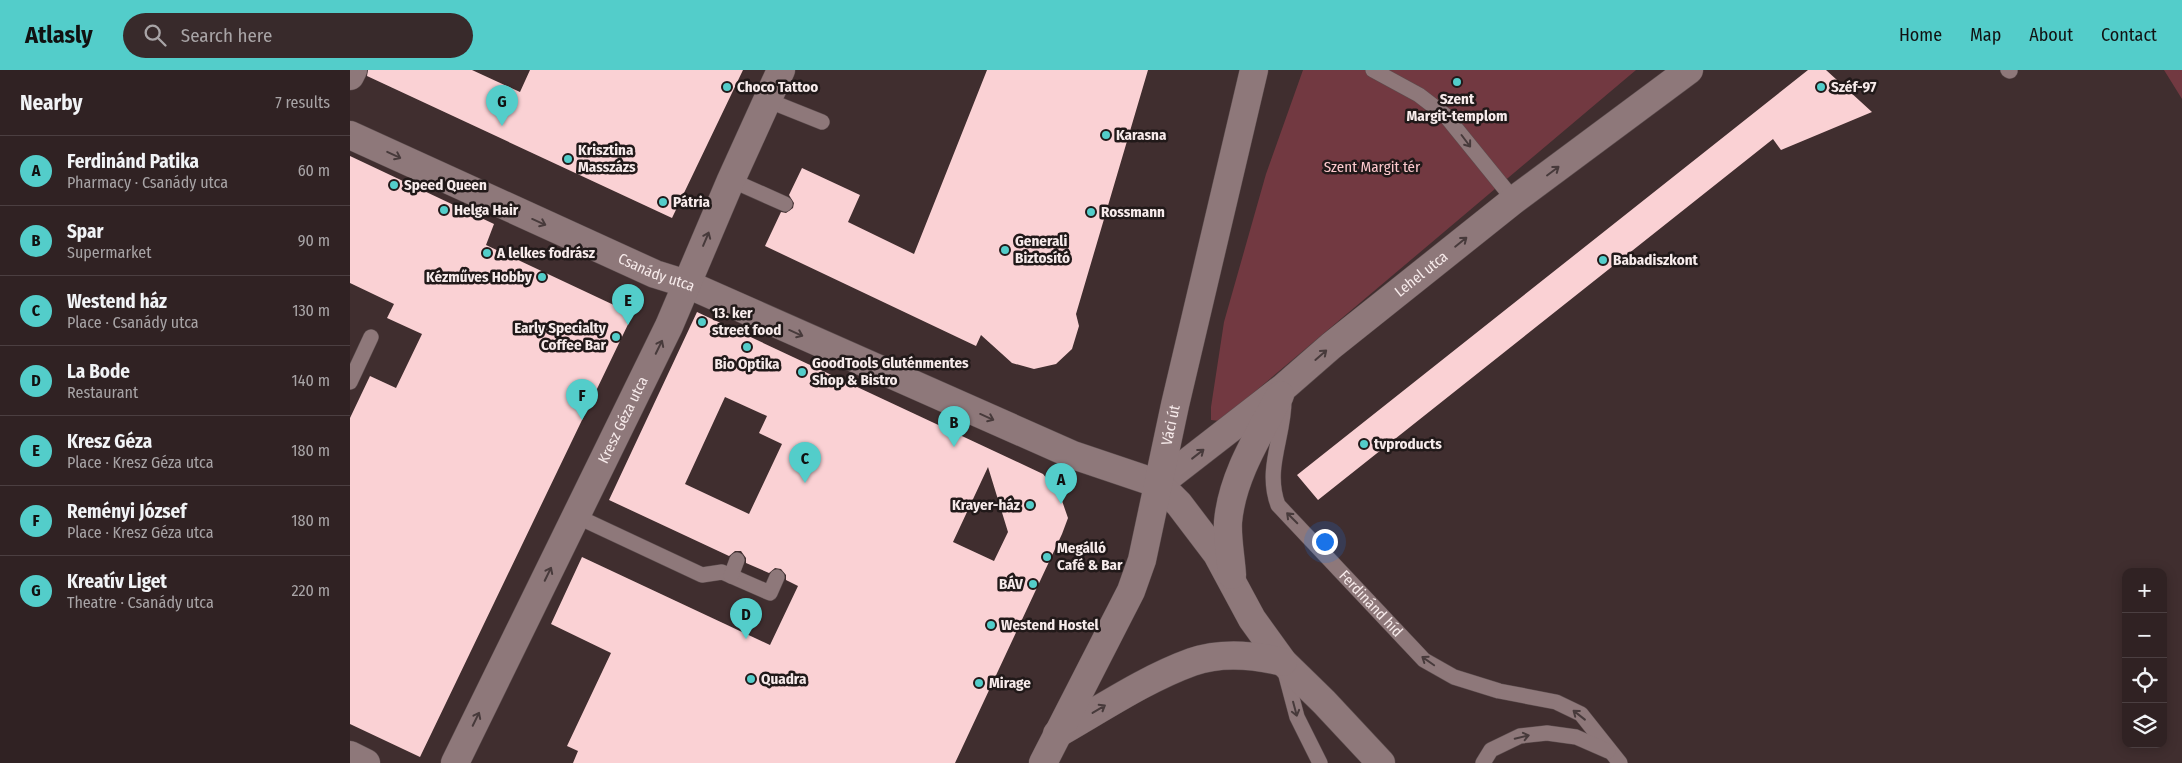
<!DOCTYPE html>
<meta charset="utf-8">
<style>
:root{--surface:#302223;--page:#382a2b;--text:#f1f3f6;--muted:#a8a4a6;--line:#4b3f41;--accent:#53cdca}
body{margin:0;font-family:"Fira Sans Condensed",sans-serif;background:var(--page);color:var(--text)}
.controls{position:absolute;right:15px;bottom:15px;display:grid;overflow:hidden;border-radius:10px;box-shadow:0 2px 12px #0003}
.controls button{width:45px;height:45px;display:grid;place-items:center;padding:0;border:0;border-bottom:1px solid var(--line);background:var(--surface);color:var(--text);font:25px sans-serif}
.you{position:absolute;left:974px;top:471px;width:18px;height:18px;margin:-12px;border:4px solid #fff;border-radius:50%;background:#1a73e8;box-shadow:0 0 0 8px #1a73e833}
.badge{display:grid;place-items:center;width:32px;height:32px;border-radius:50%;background:var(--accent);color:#111;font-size:16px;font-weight:700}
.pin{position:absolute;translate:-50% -41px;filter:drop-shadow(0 1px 2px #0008)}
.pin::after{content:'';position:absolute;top:26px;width:18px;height:15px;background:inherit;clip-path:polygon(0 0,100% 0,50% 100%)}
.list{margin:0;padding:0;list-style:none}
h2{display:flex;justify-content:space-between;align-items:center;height:65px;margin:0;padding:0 20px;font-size:21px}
h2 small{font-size:16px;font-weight:400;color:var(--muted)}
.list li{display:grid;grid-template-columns:32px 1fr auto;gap:15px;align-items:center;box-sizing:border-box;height:70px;padding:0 20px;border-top:1px solid var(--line)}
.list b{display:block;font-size:19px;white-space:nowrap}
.list p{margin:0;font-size:16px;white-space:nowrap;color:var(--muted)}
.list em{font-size:16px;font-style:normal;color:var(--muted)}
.icon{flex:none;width:28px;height:28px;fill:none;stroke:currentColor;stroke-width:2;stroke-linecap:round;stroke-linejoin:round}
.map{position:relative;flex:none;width:1832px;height:693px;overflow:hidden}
header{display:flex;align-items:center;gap:30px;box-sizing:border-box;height:70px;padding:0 25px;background:var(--accent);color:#111}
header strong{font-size:24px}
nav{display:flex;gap:28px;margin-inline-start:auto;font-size:18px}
.search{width:350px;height:45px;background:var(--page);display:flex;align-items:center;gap:12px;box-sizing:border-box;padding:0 18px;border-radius:28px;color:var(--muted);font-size:19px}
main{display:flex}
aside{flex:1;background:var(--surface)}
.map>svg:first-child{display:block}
</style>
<header>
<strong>Atlasly</strong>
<div class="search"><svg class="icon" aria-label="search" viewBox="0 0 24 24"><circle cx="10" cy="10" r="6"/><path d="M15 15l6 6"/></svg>Search here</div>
<nav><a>Home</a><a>Map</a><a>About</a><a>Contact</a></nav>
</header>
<main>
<aside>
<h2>Nearby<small>7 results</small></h2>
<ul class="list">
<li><span class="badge">A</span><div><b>Ferdinánd Patika</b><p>Pharmacy · Csanády utca</p></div><em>60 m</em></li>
<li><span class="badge">B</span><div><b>Spar</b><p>Supermarket</p></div><em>90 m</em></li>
<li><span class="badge">C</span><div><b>Westend ház</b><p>Place · Csanády utca</p></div><em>130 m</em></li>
<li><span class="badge">D</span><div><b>La Bode</b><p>Restaurant</p></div><em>140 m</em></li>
<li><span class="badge">E</span><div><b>Kresz Géza</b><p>Place · Kresz Géza utca</p></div><em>180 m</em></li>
<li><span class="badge">F</span><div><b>Reményi József</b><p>Place · Kresz Géza utca</p></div><em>180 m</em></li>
<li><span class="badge">G</span><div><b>Kreatív Liget</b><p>Theatre · Csanády utca</p></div><em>220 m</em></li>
</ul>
</aside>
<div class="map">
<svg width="1832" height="693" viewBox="0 0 1832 693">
<rect width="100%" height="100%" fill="#402e2f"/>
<path fill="#723941" d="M953,0H1286L870,351L861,350V337L874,252L916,104Z
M1814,0H1832V29Z"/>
<path fill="#fad1d4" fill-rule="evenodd" d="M18,0H122L170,22L180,0H393L322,148L17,6Z
M637,0H798L726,244L729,256L722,279L706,294L684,299L662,293L631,265L626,276L415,176L431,142L436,143L443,138L444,133L439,125L452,98L510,125L498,152L564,184Z
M1458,0H1476L1522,42L1431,80L1423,69L968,430L947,405Z
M0,86L144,154L136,175L283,244L70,687L0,654V348L20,306L46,318L72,264L37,248L44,234L0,213Z
M347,242L693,404L710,425L718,448L712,464L605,693H223L228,681L217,676L261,583L201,554L232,487L420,575L448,516L436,510V505L431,499L425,498L419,503L396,493V488L391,481H385L379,486L259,430ZM375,327L417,346L409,363L432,374L399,444L335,414ZM638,397L658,462L644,491L603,472Z"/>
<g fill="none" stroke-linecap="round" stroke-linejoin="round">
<defs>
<g id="lane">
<path d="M1023,0L1069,25L1095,45L1164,130"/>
<path d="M1658,0L1660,1"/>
<path d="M417,30L472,52"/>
<path d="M381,110L435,134"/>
<path d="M0,312L21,267"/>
<path id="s1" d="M934,328C935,365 914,398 928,435L1074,590L1104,607L1149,621L1206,632L1231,644L1270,693"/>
<path d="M226,446L352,505L372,502L420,523L427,507"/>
<path d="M381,506L387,490"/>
<path d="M934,598L947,647L970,693"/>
<path d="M1133,693L1141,680L1170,666L1197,663L1226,667L1258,681"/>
</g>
<g id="street">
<path d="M0,6L3,0"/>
<path id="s2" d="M0,65L305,204L337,214L723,385L809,414"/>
<path d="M0,685L16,693"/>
<path id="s3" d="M105,693L319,256L381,110L431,0"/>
</g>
<g id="secondary">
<path id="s4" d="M809,414L934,317L981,276L1164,130L1339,0"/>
<path d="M809,414L829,434L867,484L902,549L933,592L974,632L1031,693"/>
<path d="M882,505C881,488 877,469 878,452C882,406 909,365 930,325"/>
<path d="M707,664C751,639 795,609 842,592C871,582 904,585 933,592"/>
<path id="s5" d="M693,693L781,521L792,490L825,335L904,0"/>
</g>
</defs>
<use href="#lane" stroke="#5c4d4e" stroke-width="16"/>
<use href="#street" stroke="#5c4d4e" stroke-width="29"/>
<use href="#secondary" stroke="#5c4d4e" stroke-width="29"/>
<use href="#lane" stroke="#8e787a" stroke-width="15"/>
<use href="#street" stroke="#8e787a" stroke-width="28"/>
<use href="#secondary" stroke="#8e787a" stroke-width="28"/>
</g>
<defs><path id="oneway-shaft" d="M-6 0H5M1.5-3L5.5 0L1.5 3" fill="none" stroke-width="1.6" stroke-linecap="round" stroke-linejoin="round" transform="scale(1.25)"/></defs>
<g stroke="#473a3b">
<use href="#oneway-shaft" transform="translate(1116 71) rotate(53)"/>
<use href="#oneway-shaft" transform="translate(44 85) rotate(25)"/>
<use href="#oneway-shaft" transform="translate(1203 101) rotate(-37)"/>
<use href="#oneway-shaft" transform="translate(189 152) rotate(24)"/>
<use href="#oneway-shaft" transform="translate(356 169) rotate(-67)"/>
<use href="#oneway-shaft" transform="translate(1111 172) rotate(-39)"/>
<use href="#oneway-shaft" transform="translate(446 263) rotate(24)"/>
<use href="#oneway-shaft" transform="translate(309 277) rotate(-64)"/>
<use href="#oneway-shaft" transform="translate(971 285) rotate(-41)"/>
<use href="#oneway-shaft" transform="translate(637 347) rotate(24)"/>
<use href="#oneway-shaft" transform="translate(848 384) rotate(-38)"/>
<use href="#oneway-shaft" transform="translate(942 448) rotate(-135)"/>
<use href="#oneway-shaft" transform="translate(198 504) rotate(-64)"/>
<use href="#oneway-shaft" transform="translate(1078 591) rotate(-145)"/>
<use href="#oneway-shaft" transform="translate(749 639) rotate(-31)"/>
<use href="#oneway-shaft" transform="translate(945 639) rotate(75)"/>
<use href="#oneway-shaft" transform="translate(1229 645) rotate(-142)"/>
<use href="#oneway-shaft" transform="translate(126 649) rotate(-64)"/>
<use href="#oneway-shaft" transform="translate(1172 667) rotate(-14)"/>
</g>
<g fill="#53cdca" stroke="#211919" stroke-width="2">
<circle cx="1107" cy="12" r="5"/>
<circle cx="377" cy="17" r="5"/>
<circle cx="1471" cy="17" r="5"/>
<circle cx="756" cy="65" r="5"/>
<circle cx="218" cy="89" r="5"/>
<circle cx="44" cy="115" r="5"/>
<circle cx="313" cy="132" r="5"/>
<circle cx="94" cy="140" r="5"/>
<circle cx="741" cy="142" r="5"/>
<circle cx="655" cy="180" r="5"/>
<circle cx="137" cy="183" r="5"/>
<circle cx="1253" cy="190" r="5"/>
<circle cx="192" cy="207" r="5"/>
<circle cx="352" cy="252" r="5"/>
<circle cx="266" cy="267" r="5"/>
<circle cx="397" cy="277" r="5"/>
<circle cx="452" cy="302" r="5"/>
<circle cx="1014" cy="374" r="5"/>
<circle cx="680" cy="435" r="5"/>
<circle cx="697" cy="487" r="5"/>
<circle cx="683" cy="514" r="5"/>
<circle cx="641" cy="555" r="5"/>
<circle cx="401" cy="609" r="5"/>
<circle cx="629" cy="613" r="5"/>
</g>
<g text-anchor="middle" stroke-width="5" stroke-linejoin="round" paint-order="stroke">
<g font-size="15" font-weight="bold" fill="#f7ebeb" stroke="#211919" text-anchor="start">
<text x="387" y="22">Choco Tattoo</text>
<text x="1481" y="22">Széf-97</text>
<text x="1107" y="34" text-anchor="middle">Szent<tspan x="1107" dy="17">Margit-templom</tspan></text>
<text x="766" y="70">Karasna</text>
<text x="228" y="85">Krisztina<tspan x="228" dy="17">Masszázs</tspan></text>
<text x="54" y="120">Speed Queen</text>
<text x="323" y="137">Pátria</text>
<text x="104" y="145">Helga Hair</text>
<text x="751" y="147">Rossmann</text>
<text x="665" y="176">Generali<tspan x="665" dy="17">Biztosító</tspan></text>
<text x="147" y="188">A lelkes fodrász</text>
<text x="1263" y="195">Babadiszkont</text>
<text x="182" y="212" text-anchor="end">Kézműves Hobby</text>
<text x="362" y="248">13. ker<tspan x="362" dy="17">street food</tspan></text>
<text x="256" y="263" text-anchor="end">Early Specialty<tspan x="256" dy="17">Coffee Bar</tspan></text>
<text x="462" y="298">GoodTools Gluténmentes<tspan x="462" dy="17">Shop &amp; Bistro</tspan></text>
<text x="397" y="299" text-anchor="middle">Bio Optika</text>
<text x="1024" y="379">tvproducts</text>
<text x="670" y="440" text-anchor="end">Krayer-ház</text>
<text x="707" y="483">Megálló<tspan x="707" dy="17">Café &amp; Bar</tspan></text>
<text x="673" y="519" text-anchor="end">BÁV</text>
<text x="651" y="560">Westend Hostel</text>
<text x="411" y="614">Quadra</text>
<text x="639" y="618">Mirage</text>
</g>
<g font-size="15" fill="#fecace" stroke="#211919">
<text x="1022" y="102">Szent Margit tér</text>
</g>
<g font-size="15" fill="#f7ebeb" stroke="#211919">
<text dy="5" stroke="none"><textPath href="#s2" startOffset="336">Csanády utca</textPath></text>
<text dy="5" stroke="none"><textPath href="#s4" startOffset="336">Lehel utca</textPath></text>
<text dy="5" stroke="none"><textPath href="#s3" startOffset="382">Kresz Géza utca</textPath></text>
<text dy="5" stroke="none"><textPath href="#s5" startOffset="364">Váci út</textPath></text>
<text dy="5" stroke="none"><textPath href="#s1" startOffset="244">Ferdinánd híd</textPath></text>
</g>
</g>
</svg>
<div class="controls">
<button>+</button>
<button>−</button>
<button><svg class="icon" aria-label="locate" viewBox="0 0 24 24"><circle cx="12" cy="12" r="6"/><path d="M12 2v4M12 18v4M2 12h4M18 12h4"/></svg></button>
<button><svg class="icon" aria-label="layers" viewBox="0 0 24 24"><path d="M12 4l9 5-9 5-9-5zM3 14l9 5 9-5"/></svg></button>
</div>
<div class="you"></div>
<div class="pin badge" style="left:711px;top:434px">A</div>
<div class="pin badge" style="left:604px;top:377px">B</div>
<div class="pin badge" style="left:455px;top:413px">C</div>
<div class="pin badge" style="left:396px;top:569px">D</div>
<div class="pin badge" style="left:278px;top:255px">E</div>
<div class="pin badge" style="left:232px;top:350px">F</div>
<div class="pin badge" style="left:152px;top:56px">G</div>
</div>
</main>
